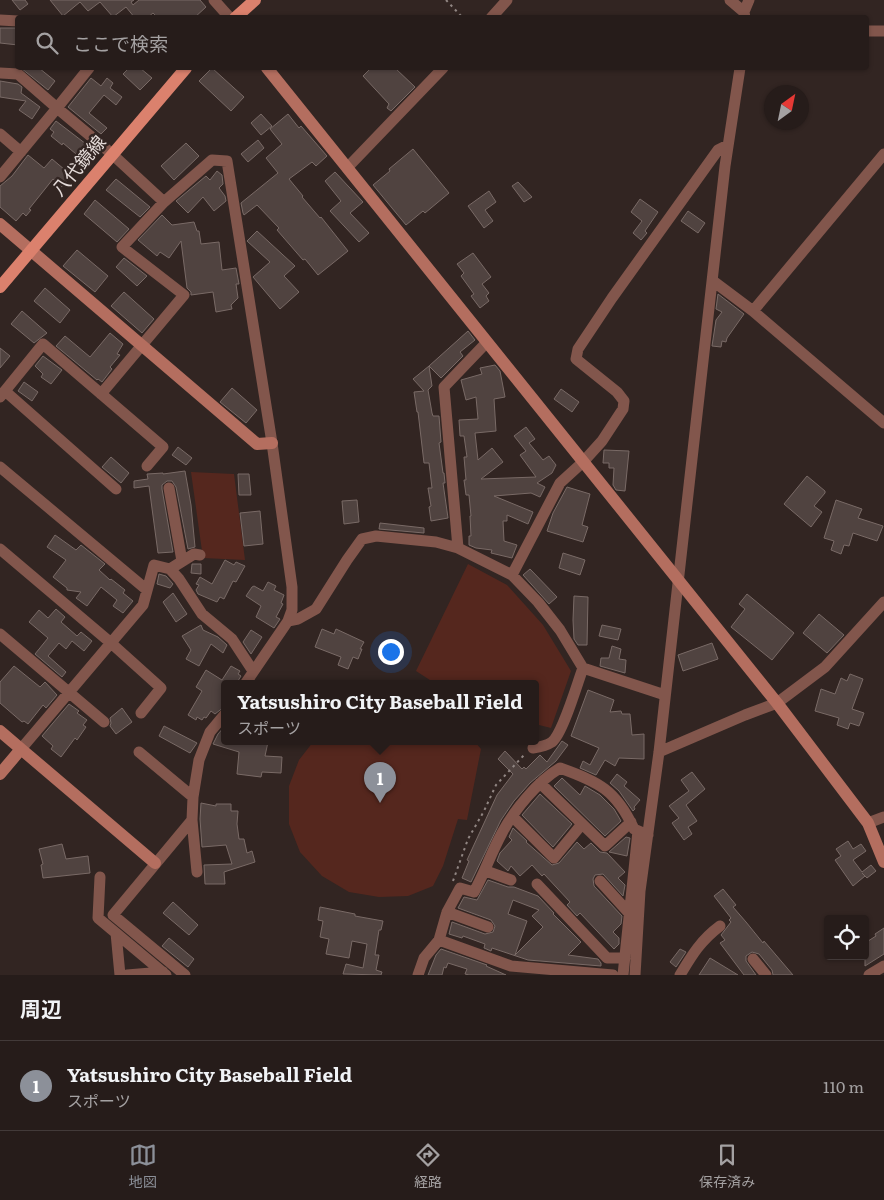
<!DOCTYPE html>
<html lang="ja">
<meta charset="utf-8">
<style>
:root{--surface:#261c1a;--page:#322927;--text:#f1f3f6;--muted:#a4a1a2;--line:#423a39;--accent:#8c9099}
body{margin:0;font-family:Literata,"Noto Sans JP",serif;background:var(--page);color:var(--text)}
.controls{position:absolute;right:15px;bottom:15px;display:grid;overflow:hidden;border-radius:5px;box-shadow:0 1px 4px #0004}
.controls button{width:45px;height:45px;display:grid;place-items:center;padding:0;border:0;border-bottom:1px solid var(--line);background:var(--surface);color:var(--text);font:25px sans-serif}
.compass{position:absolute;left:764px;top:85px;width:45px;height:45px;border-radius:50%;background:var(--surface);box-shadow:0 1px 4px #0004;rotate:33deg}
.you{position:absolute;left:390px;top:651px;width:18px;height:18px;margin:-12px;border:4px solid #fff;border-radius:50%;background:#1a73e8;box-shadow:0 0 0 8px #1a73e833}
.badge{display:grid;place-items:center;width:32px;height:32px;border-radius:50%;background:var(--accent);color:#fff;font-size:16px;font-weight:700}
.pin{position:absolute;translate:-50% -41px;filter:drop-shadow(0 1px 2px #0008)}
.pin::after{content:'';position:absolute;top:26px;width:18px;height:15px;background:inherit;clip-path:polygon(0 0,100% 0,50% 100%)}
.popup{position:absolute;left:221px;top:680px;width:318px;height:65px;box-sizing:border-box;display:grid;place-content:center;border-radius:5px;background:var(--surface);filter:drop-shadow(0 1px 4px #0005);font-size:16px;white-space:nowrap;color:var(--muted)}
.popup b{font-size:19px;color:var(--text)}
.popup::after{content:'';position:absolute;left:50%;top:100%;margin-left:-10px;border:10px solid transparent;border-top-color:var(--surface)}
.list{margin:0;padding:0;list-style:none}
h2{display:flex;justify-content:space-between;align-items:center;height:65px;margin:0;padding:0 20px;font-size:21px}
h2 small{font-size:16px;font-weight:400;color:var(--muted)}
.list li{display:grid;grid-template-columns:32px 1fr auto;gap:15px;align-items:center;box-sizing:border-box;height:90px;padding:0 20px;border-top:1px solid var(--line)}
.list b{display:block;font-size:19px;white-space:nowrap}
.list p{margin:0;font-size:16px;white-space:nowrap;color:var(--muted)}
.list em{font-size:16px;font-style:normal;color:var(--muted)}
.icon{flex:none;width:28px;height:28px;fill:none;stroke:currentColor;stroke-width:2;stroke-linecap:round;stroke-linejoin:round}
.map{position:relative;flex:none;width:884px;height:975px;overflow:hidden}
.search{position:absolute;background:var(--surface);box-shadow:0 1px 4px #0004;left:15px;right:15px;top:15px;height:55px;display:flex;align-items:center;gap:12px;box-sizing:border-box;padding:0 18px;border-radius:5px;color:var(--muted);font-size:19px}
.sheet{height:155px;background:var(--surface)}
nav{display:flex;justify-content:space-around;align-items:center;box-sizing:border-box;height:70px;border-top:1px solid var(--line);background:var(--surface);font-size:14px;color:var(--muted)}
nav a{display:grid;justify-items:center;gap:2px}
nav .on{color:var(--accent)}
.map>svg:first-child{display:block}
</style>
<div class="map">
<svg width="884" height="975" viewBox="0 0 884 975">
<rect width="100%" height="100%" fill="#322522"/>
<path fill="#55271e" d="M191,472L234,474L245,560L203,558Z
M468,564L507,585L543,625L571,671L551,728L535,724V684H436L416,671Z
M313,742H475L481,749L467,820L458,819L443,866L433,886L408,896L379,897L349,892L322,876L300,852L289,824V786L299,760Z"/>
<path fill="#504340" stroke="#796a66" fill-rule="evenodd" d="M12,0H25L28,4L20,10Z
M50,0H134L131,2L133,5L139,0H200L206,7L194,18H158L153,13L147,18H135L126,7L113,17L100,2L88,11L80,2L63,16Z
M0,28H18V45L0,43Z
M21,68H39L55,81L48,90Z
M129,68H140L152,78L140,90L123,74Z
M212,68L244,97L231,111L199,81Z
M371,68H395L415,87L391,111L387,108L389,104L363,76Z
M91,78L101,86L107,78L113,83L110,88L122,97L116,105L104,95L89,113L107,128L101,134L68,107Z
M0,81L18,84L22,87L21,93L40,107L32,119L19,110L26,101L0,97Z
M261,114L272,126L261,135L251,123Z
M288,114L299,128L301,126L327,156L316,166L312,162L289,179L303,196L302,197L320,218L321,217L348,251L318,275L305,259L303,260L277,230L279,228L257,205L244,215L243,213L241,203L278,173L266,158L282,144L270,129Z
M56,121L86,144L76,154L63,143L62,145L51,136L54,132L50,129Z
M258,140L264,148L248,162L241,154Z
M186,143L199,156L174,180L161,166Z
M413,149L449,193L425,213L423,211L406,225L373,185L390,171L389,169Z
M28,155L44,168L52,159L71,175L62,187L53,179L29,209L31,210L26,216L23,213L16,221L0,207V186L12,176Z
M217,171L222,175L223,184L219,188L225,196L226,201L214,211L203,197L188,213L176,201L206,176L210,180Z
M335,172L363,202L350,213L369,233L359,242L330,211L341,201L325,181Z
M116,179L150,207L140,217L106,190Z
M518,182L532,197L524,202L512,186Z
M489,191L496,202L485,210L493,221L484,228L468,206Z
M640,199L658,212L645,231L647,233L641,240L633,233L642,221L631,212Z
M95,200L129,229L117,242L84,214Z
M688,211L705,223L698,233L681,221Z
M162,215L172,225L194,222L197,231H199L201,244L219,242L222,270L236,268L239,284H236L238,298L231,305L232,309L216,312L213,292L191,295V292L187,288L181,241L169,258L160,252L157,256L138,240Z
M257,231L295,266L284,276L299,292L280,309L253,277L270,262L247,241Z
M77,250L108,276L95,292L63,266Z
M473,253L491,277L482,284L489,293L486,296L489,301L480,308L471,296L474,294L461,276L464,273L457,264Z
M124,258L147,276L137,286L116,267Z
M45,288L70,310L60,323L34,301Z
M124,292L154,319L142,333L111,306Z
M718,294L744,314L727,338L726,342L722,341L721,347L712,346L716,320L722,312L716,309Z
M22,311L47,333L34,343L11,324Z
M468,331L475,340L460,352L463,356L441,378L429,366Z
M110,333L123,344L117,354L120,355L110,367L112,369L102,382L98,379L97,380L56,346L65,336L90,357Z
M0,348L10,356L0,368Z
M43,356L62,370L51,384L41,377L43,374L35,366Z
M495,365L500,371L505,397L494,399L496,431L475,433L478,460L492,448L503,462L481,479L536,477L520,455L526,451L514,436L526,427L535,439L529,443L543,460L549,456L556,465L552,473L537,483L545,487L540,497L531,493L494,496L533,512L528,524L507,515V521H503L504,541L517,545L512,558L491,553L492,550L476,548L469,545V536H471L470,516H471L469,495H466L464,480H466L464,457H467L464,436H460L459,420L478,419L476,397L466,400L461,380L482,374L480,368Z
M429,366L432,386L428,390L432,413L433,416H439L441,442L439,443L443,473H444L445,483H443L448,518L431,521L429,507L431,506L428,488H432L429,463H424L418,412H417L414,392L424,391L413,379Z
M24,382L38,392L32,401L18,391Z
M232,388L257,410L246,423L220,402Z
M561,389L579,402L572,412L554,399Z
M178,447L192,458L186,465L172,455Z
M604,450L629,451L625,491L616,490L613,485L614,468H609V463H603Z
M111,457L129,473L121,483L102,467Z
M185,471L191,505L195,547L188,549L176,487L172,481H167L162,485V489L173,552L158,553L149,486L134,488V481L148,479L147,474L163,473V474Z
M238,474H249L251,495H239Z
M807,476L825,491V493L814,506L822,512L811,527L784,504Z
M567,487L590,494L582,525L588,527L583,542L547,531L553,513Z
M357,500L359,522L344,524L342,501Z
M836,500L862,509L858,518L883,526L877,541L853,533L849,546L844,545L841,554L831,550L834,541L824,538Z
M260,511L263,544L244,546L240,513Z
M380,523L424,528V533L379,529Z
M55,535L76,550L81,545L105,564L99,570L110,580L111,579L125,590L123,593L133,601L123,613L113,606L117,600L101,587L87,606L76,598L81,592L67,590V588L53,577L66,560L47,547Z
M563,553L585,560L580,575L559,568Z
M225,560L234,565L236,562L245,566L236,582L233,581L224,599L220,597L217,602L198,594L196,590L199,585L196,584L200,577L212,584Z
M192,564H201V574L191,573Z
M530,569L557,597L549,604L523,575Z
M159,574L166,576L173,584L170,588L157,584Z
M268,582L276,586L274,590L284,595L281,603L283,604L276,617L280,619L274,628L256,617L261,606L246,596L252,587L254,586L263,591Z
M173,593L187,614L176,622L163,602Z
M747,594L794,633L772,660L731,627L745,609L739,604Z
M574,596L588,597L587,645H578L574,639L573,620Z
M56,609L65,617L61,622L77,636L81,632L92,641L84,651L72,641L66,649L59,643L48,656L66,672L62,677L35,654L48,638L29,622L39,610L48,618Z
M819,614L844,635L827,653L803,633Z
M201,625L203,630L218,637L227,645L223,653L211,644L199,666L186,659L191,650L182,636Z
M602,625L621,629L618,640L599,636Z
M322,629L334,634L336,629L364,642L360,649H362L358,659L353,657L348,669L338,665L341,657L315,647Z
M251,630L262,637L251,654L243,642Z
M712,643L718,659L683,671L678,655Z
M612,646L621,649L619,659L626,660L625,673L600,666L601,658H609Z
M14,666L40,687L45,682L57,695L46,708L43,705L28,724L24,721L22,722L0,703V682Z
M231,666L240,671L238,674L241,676L236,684H225L224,707L215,714L211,711L206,718L204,717L202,720L197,717L196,720L188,715L202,691L196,687L206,670L222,680Z
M850,674L863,679L852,709L864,713L859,726L850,723L848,729L837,725L839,718L815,711L821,689L835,694L841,678L847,681Z
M588,690L614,700L610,712L621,711L622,714H630L632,735L644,734V759L619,758L615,766L605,760L596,775L580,768L583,761L590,765L599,748L571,736Z
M69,704L79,711L77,713L87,720L83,725L86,727L77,740L75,738L61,757L51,749L53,746L42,736Z
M122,708L132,722L116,734L110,726L111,723L110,718Z
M164,726L197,743L190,753L159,736Z
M225,726V742H268L265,756L282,757L281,773L262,772L261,777L237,774L239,752L213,744L218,734Z
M562,741L568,745L556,761L530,783L514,801L501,820L471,882L462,878L469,861L467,860L497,795L513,774L498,759L505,751L522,769L524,767L526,769L540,755L547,762Z
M692,772L705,789L686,805L697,821L688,827L692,834L684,840L672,823L679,818L669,806L689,791L681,780Z
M617,774L627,782L624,786L640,800L634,807L635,809L633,811L619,791L610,783Z
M562,778L580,795L585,786L600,795L614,809L621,821L605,836L554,786Z
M540,794L572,824L553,847L522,815Z
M201,803L216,806V804H231V811H238L237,824L239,839H244L247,853L252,851L255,862L224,872L225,884H205L204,865L232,864L226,845L202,847L200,819Z
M513,828L527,841L526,842L552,865L559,863L577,842L584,849L591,843L600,852L607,853L625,872L618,878L625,885L623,896L603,874L595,875L593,879L594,886L622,916L621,924L613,932L619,938V944L614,949L580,913L577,916L567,905L570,902L544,874L542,876L532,865L520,876L511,866L508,871L497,861L500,853L512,840L509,837Z
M626,837L630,838L627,856L609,852Z
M848,841L853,849L861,844L866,851L853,860L862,872L871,865L876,871L867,878L862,873L865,876L853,886L835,860L841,856L836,849Z
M62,844L66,859L88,856L90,873L43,878L41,865L43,864L39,849Z
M488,880L508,887H514L538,896L554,913L553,914L581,942L568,955L598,959L601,963V966L528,960L492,948L491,951L484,948L485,944L463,936L462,938L449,934L452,922L485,934L493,932L495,926L491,920L458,908L464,897L477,900ZM513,900L539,910L532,916L543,927L515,955L527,921L508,914Z
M723,889L736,905L733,907L746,922L763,943L764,941L793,975H773L772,970L759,954L752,952L746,956V961L756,975H744L720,943L725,940L721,935L731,922L729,920L731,918L714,896Z
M173,902L198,925L189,935L163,913Z
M320,907L355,914V916L383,921L381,930H379L375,955H379L376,970L382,972L381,975L343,974L346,964L363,968L367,944L352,941L349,958L326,954L329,939L320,937L323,921L318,920Z
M884,928V954L865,966V943L876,936L875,934Z
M169,938L194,959L188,967L162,946Z
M441,949L487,965L486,966L506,975H469L465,974L467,969L448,963L446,968L444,967L442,975H428L436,955Z
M680,949L686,952L676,967L670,962Z
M710,958L738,975H699Z"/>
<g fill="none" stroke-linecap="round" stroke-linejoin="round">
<path stroke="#918683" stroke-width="2" stroke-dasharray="2.5 4" stroke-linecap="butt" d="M446,0L463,18
M453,881L468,839L484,811L496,785L525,754"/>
<path stroke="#82564c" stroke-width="11" d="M214,0L230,18
M730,0L744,12L745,18
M744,12L749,0
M491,18L507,0
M0,20L18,21
M866,31H884
M0,73L18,74L57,108L89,68
M0,134L21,152
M347,168L443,68
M0,177L57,108L112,154L164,202L122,247L184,295L101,394
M164,202L212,160L227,161L272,443L292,587V610L288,621L245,684
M713,281L753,311L884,423
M753,311L884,154
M5,391L116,489
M0,397L43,344L163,447L147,466
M0,467L147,590
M169,488L182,561
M458,548L444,387L487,342
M0,549L111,643L161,688L141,713
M170,569L179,579L202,614L232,639L253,671
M512,575L560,483L583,462L602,441L623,409L624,401L617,392L576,359L578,349L612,298L718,150L728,145
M288,621L298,619L316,609L347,560L362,539L376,536L436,542L458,548L512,575L538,602L560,630L583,668L665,695
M0,634L104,722
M533,748C540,747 546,746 552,742C563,733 577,684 583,668
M21,749L143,605L154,565L170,569L194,554L200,555
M139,752L193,797
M659,752L745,715L777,703L825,667L884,602
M540,783L605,846L631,822
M513,817L554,858L582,824
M868,823L884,817
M486,871L511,880
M197,872L192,820L193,797L199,760L210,732L225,714
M100,877L98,918L166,975
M600,881L629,913
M537,884L607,958H625
M447,912L488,927
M116,933L120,975
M439,940L511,966L613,975
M753,959L766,975
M127,975L163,972
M185,975L113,915L192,820
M418,975L424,958L439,940L447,912L460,888L474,892C485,872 491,853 502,833C514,810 538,781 560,768C599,782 616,790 634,829L648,835
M623,975L638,831
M635,975L640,891L659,752L725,166L740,68
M680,975C692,955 701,940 720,926
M869,975L884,966"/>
<path stroke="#b46e5f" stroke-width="12" d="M267,68L777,703L868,823L884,862
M0,224L257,444L272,443
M0,731L21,749L0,774
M21,749L155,863"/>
<path stroke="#db816d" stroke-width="12" d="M235,18L255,0
M0,287L186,68"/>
</g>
<g text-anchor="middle" stroke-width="5" stroke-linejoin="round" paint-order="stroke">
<g font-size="18" fill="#e5dcda" stroke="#322522">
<text transform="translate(79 166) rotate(-50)" y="6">八代鏡線</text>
</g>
</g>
</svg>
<div class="controls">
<button><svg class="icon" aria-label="locate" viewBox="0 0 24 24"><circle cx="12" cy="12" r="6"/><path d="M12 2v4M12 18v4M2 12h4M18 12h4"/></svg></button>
</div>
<svg class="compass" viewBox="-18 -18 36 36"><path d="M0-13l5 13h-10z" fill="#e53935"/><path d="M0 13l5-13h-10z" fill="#a4a1a2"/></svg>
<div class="you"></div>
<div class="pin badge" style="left:380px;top:803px">1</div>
<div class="popup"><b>Yatsushiro City Baseball Field</b>スポーツ</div>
<div class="search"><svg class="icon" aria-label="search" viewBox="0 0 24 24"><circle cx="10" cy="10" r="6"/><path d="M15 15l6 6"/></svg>ここで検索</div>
</div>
<section class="sheet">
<h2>周辺<small></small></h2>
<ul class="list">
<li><span class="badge">1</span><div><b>Yatsushiro City Baseball Field</b><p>スポーツ</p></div><em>110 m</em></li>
</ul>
</section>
<nav>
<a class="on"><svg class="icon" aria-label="map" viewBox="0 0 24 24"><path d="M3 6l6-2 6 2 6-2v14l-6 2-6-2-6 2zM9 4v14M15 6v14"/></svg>地図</a>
<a><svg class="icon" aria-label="directions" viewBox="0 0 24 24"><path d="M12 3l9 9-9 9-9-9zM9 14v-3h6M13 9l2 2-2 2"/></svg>経路</a>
<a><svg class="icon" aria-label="saved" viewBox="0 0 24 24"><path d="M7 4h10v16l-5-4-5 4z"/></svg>保存済み</a>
</nav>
